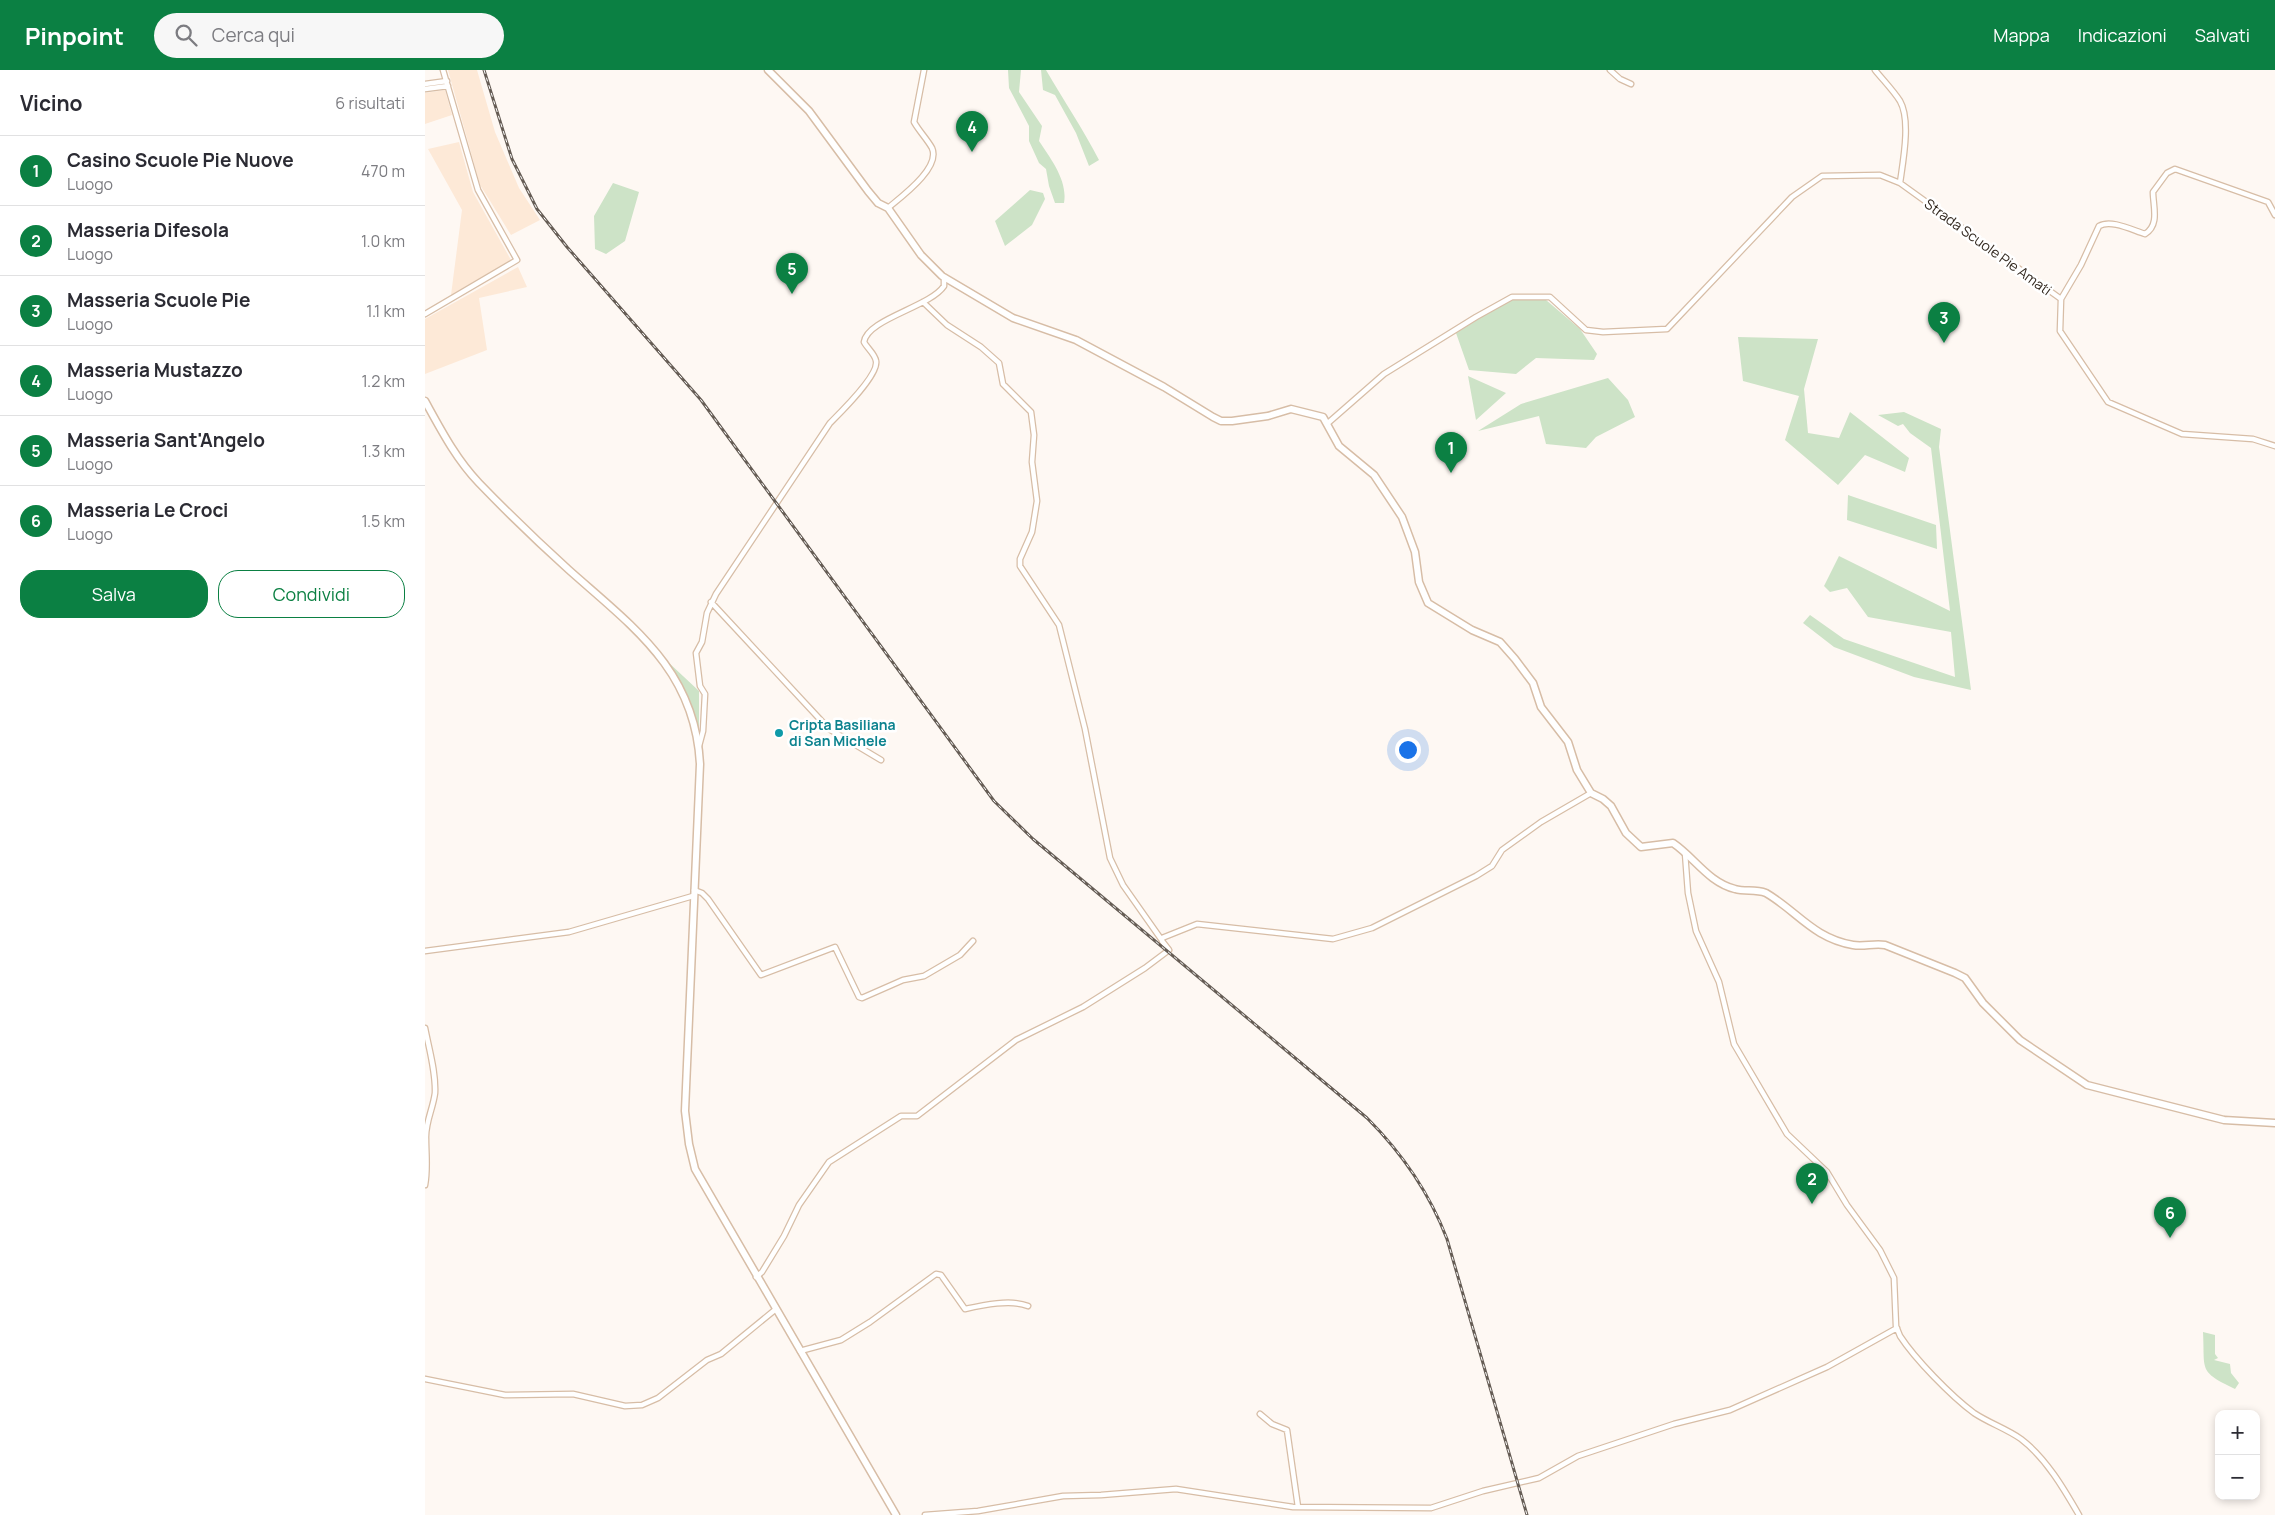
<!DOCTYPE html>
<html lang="it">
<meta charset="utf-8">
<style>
:root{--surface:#fff;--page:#f7f7f7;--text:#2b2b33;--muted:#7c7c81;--line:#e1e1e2;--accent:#0b8043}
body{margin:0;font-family:Manrope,sans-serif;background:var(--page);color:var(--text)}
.controls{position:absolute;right:15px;bottom:15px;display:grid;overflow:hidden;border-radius:10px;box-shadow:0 2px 8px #0003}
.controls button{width:45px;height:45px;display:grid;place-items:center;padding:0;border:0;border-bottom:1px solid var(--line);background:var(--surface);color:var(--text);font:25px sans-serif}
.you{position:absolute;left:982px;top:679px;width:18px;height:18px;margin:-12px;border:4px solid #fff;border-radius:50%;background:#1a73e8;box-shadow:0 0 0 8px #1a73e833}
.badge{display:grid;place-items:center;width:32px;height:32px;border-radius:50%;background:var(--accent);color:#fff;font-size:16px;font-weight:700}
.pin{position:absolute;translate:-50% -41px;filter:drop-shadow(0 1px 2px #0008)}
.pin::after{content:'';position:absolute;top:26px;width:18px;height:15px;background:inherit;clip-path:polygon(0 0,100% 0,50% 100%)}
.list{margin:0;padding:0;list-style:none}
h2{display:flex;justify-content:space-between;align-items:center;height:65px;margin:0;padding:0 20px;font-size:21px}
h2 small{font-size:16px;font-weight:400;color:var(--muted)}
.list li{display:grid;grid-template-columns:32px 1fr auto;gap:15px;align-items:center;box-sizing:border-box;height:70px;padding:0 20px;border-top:1px solid var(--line)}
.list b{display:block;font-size:19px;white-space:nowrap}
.list p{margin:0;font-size:16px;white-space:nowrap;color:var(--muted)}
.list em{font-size:16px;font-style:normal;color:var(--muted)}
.actions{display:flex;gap:10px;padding:15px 20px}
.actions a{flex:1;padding:11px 0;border:1px solid var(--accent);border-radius:20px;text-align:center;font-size:18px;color:var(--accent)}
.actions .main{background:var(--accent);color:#fff}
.icon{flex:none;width:28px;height:28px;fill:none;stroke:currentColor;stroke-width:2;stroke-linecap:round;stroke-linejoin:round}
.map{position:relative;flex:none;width:1850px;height:1445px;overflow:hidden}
header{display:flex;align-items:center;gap:30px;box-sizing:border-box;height:70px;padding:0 25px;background:var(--accent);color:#fff}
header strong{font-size:24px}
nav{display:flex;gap:28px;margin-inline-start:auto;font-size:18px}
.search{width:350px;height:45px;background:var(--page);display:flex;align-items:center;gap:12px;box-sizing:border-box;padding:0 18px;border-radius:28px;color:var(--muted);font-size:19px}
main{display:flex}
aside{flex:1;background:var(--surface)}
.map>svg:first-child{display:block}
</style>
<header>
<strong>Pinpoint</strong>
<div class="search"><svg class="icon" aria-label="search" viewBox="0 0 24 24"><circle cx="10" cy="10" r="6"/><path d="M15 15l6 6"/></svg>Cerca qui</div>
<nav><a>Mappa</a><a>Indicazioni</a><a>Salvati</a></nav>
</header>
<main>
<aside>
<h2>Vicino<small>6 risultati</small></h2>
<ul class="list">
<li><span class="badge">1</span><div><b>Casino Scuole Pie Nuove</b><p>Luogo</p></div><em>470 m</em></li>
<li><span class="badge">2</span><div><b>Masseria Difesola</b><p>Luogo</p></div><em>1.0 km</em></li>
<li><span class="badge">3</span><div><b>Masseria Scuole Pie</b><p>Luogo</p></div><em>1.1 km</em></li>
<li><span class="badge">4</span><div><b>Masseria Mustazzo</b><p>Luogo</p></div><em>1.2 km</em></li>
<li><span class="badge">5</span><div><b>Masseria Sant'Angelo</b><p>Luogo</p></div><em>1.3 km</em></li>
<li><span class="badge">6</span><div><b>Masseria Le Croci</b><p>Luogo</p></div><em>1.5 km</em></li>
</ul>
<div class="actions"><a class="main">Salva</a><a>Condividi</a></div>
</aside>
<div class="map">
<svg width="1850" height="1445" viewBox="0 0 1850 1445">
<rect width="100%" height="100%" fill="#fef8f3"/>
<path fill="#fde9d7" d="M23,0H52L70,62L94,118L115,150L86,165L62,126L55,115Z
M20,20L27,45L0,54V23Z
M34,72L48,122L86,190L26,225L37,140L3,79Z
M93,197L102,217L54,228L62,280L0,304V249Z"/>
<path fill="#cde3c7" d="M583,0H596L594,22L617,56L614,71C626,89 643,111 639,133H630L624,116L621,99L614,93L604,71V56L584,18Z
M616,0H621C639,31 658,59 674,90L664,96L651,63L630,25L618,20Z
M188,113L214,122L200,171L181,184L170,179L169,146Z
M605,120L618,123L620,129L607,155L580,176L570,151Z
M1085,229L1121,230L1155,259L1172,284L1169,290L1111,288L1091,304L1044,300L1031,263Z
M1313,267L1393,269L1379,319L1383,363L1414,368L1425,342L1484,388L1480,402L1440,385L1413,415L1360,370L1374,326L1318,311Z
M1043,306L1081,323L1051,350Z
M1183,308L1203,330L1210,347L1171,367L1161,378L1121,374L1114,346L1053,361L1096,334Z
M1479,342L1516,359L1514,377L1546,620L1489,607L1409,577L1378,553L1385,545L1419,569L1530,607L1526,562L1443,547L1422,518L1405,522L1399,516L1414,486L1525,541L1506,378L1485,363L1478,354L1473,356L1453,345Z
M1423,425L1511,455L1512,479L1422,450Z
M243,592L274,621V663L262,624Z
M1778,1262L1790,1265V1284L1793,1288L1789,1290L1805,1294L1806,1303L1814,1313L1810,1319C1773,1301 1780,1301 1778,1262Z"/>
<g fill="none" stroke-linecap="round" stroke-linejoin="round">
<defs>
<path id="street" d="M1185,0L1195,9L1206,14
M1450,0C1458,10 1468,20 1475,31C1486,50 1478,91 1475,113L1636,229L1635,261L1683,332L1757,364L1828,369L1850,376
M0,14L22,11
M0,19L23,16
M463,138C476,127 516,98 507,78C502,69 494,61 489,52L499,0
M1636,229L1656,195L1674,156C1686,149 1707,160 1720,164C1735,155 1728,136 1728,122L1742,103L1750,99L1843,132L1850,145
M498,232L522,255L556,277L574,293L578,314L606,342L609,365L607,392L612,431L607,462L595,489V496L634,555L660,659L685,788L698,815L736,869
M0,244L92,190L53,120L18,0
M903,353L959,304L1051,247L1087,227H1125L1161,260L1178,262L1242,259L1367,127L1397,106L1455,105L1475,113
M286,532L404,659L456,690
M274,676L278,661L280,624L275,616L271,583L277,572L282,543L291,524L405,353C415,343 454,305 451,291C450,284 442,278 439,272C442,249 505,237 519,216V208
M1260,783L1263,823L1271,861L1294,912L1309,974L1362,1064L1402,1102L1422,1135L1455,1180L1469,1208L1471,1256L1475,1266C1490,1289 1526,1326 1549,1343C1564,1353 1582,1359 1596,1369C1621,1388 1639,1419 1654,1445
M269,820L277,823L283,829L336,905L410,877L434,927L437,928L478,910L499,906L535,885L548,871
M0,881L144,862L268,826
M0,958C4,979 11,1002 10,1023C8,1039 0,1053 1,1069C1,1085 3,1099 0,1115
M331,1207L337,1202L359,1166L374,1135L404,1092L476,1046H492L591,970L658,937L720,898L744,880L737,871V868L772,854L908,869L947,858L1051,806L1067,796L1077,780L1116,752L1166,723
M375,1281L416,1270L445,1252L511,1204L516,1205L540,1239C558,1235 586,1229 603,1236
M0,1309L80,1325L148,1324L200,1336L217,1335L233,1328L282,1290L296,1284L351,1239
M835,1344L847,1354L862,1360L873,1437
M500,1445L553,1441L638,1426L676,1425L751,1419L868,1437L1006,1438L1058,1421L1114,1408L1153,1386L1249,1354L1305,1340L1402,1297L1472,1258"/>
<path id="secondary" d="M343,0L384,41L443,121L453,133L463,138L496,185L517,206L588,248L651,270L739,317L788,347L796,351H807L843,346L866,339L898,347L914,376L949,405L977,447L990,482L994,512L1003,533L1047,560L1075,572L1090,589L1108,613L1116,637L1143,672L1152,700L1166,723L1178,729L1186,736L1201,763L1216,777L1248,773C1270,788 1283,812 1310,819C1320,822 1330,819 1341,823C1372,841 1388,868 1428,875C1439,877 1449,873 1460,875L1530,903L1540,908L1558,933L1595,970L1662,1015L1799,1050L1850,1053
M0,331C16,360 31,389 54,413C83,443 113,472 144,500C208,557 270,600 275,694L260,1041L264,1074L270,1099L471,1445"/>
</defs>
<use href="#street" stroke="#d7bda6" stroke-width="7"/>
<use href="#secondary" stroke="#d7bda6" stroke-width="9"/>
<use href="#street" stroke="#fff" stroke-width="4.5"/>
<use href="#secondary" stroke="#fff" stroke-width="6"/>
<defs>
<path id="rail" d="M59,0L87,89L112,139L142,177L276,330L569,731L608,769L942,1048C977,1083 1004,1122 1022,1169L1102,1445"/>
</defs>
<use href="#rail" stroke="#655c54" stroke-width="3"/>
<use href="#rail" stroke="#fff" stroke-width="1" stroke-dasharray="4" stroke-linecap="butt"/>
</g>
<circle fill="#0f9aa8" stroke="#fff" stroke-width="2" cx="354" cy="663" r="5"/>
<g text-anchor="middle" stroke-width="5" stroke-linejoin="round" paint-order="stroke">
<g font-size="14" fill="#31271e" stroke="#fff">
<text transform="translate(1563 177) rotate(36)" y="5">Strada Scuole Pie Amati</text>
</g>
<g font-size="14" font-weight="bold" fill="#0d838f" stroke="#fff" text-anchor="start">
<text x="364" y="660">Cripta Basiliana<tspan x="364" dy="16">di San Michele</tspan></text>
</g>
</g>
</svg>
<div class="controls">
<button>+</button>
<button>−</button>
</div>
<div class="you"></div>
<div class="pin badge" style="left:1026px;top:403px">1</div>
<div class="pin badge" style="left:1387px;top:1134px">2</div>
<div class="pin badge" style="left:1519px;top:273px">3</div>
<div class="pin badge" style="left:547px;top:82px">4</div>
<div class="pin badge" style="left:367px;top:224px">5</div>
<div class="pin badge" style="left:1745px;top:1168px">6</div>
</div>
</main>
